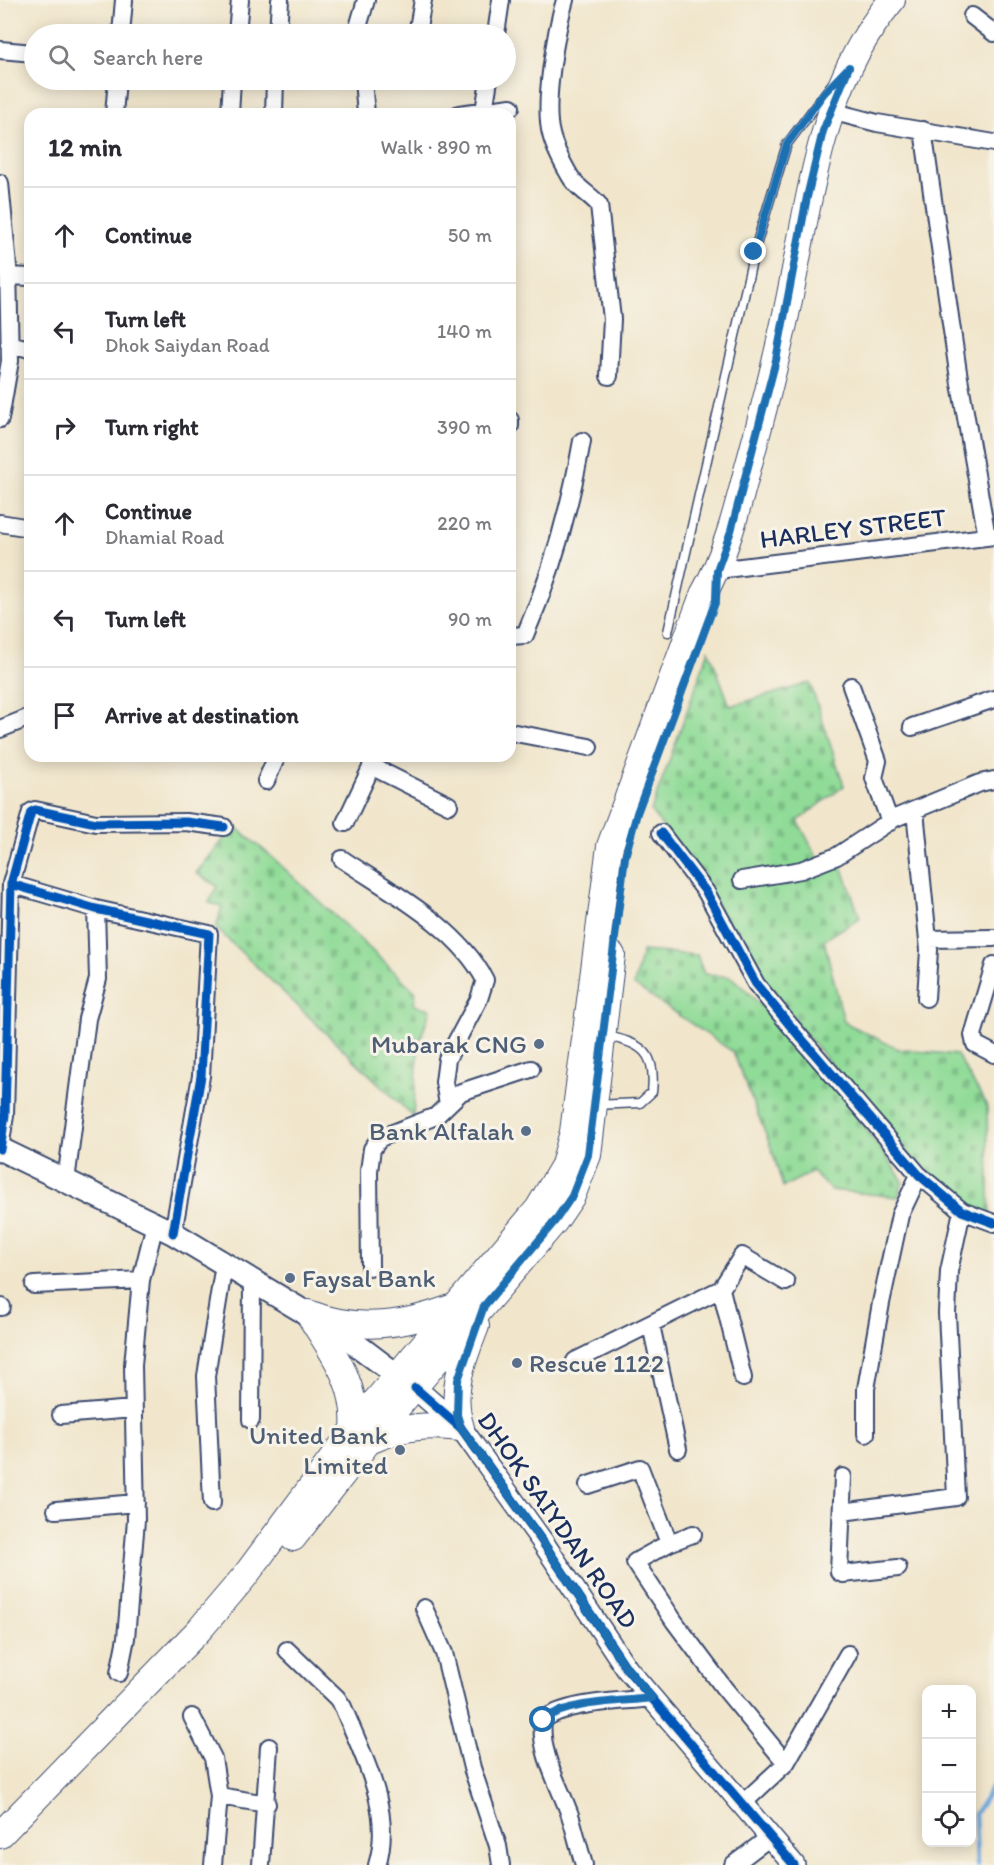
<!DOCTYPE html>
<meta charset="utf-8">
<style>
:root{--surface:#fff;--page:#f7f7f7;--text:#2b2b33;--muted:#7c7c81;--line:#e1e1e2}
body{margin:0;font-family:Itim,sans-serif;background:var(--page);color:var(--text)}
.controls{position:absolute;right:18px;bottom:18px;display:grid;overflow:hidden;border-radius:12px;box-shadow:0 3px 15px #0003}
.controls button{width:54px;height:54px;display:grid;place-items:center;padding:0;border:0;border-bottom:2px solid var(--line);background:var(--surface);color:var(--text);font:30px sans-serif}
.stop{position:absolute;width:18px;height:18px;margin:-14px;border:4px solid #1f6fb2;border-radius:50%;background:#fff}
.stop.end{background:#1f6fb2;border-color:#fff;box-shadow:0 2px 6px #0008}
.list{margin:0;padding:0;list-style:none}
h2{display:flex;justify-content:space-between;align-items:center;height:78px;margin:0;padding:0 24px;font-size:26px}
h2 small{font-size:20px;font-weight:400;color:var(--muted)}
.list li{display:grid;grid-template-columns:39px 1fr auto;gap:18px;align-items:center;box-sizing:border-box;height:96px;padding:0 24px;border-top:2px solid var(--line)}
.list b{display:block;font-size:22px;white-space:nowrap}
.list p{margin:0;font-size:20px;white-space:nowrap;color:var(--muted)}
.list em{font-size:20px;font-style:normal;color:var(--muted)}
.icon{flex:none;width:33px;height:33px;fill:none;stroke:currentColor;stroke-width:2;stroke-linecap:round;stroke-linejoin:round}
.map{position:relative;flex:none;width:994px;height:1865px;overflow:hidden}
.search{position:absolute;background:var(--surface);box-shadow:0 3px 15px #0003;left:24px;top:24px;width:492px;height:66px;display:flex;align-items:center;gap:15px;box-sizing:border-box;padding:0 21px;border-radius:33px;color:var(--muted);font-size:22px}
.panel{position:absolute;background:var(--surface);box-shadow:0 3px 15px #0003;left:24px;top:108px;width:492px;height:654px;border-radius:18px}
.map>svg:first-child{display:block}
</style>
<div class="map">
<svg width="994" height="1865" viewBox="0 0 994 1865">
<defs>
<pattern id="cemetery-stones" width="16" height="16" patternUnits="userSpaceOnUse" patternTransform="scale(1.5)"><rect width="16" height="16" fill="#90db97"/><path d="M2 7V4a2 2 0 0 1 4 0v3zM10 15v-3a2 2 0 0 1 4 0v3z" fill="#7cbc85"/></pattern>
</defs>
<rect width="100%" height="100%" fill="#f7f3e8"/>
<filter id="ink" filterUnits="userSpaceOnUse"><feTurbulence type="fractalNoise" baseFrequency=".0167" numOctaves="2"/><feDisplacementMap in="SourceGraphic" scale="12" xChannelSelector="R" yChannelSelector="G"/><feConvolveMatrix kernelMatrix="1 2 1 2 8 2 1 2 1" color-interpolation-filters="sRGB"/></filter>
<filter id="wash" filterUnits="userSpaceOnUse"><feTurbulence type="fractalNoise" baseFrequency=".008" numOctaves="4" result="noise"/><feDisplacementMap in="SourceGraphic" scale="24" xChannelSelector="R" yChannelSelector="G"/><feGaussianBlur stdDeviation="1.35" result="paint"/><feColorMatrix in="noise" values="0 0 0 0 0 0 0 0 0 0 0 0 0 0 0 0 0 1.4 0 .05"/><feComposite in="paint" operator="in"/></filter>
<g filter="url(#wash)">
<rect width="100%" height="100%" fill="#f1e6cc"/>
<path fill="url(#cemetery-stones)" stroke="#56857a" stroke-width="1.5" d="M709,650L730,706L810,683L844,786L798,821L818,859L841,863L860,918L824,940L844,1022L898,1049L957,1055L987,1106L990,1223L931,1181L766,988L695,870L651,811Z
M238,829L271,856L416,992L414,1005L431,1009L419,1043L413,1116L216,928L222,906L209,903L217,886L196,873L228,834Z
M642,951L697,955L704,974L731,977L747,991L829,1076L903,1181L898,1197L831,1190L812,1172L783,1187L772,1150L733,1052L634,985Z"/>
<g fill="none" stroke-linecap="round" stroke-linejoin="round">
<path stroke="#6ea9df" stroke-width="4.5" d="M977,1865L975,1814L994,1784"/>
</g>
</g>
<g filter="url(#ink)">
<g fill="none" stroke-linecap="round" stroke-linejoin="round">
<defs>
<path id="service" d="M668,632L754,252L787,144L832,84
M595,1105L640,1103L652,1092C657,1049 640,1044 604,1035"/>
<path id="minor" d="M565,0C556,30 543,104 551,134C554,147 563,164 570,176C577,189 590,194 599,205L612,319L609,376
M972,16L994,33
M121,34L124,0
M237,34L240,0
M278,34L280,0
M356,34L366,0
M417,34L423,0
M496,34L501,0
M0,50L34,53
M363,80L366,114
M484,111L489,80
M831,111L877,123L994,143
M114,114L117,80
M230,114L232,80
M274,114L275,80
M459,114L511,107
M923,130L958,372L987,537
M0,183L8,266L10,361L0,419
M8,276L30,277
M9,344L30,349
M510,420V426
M0,523L30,528
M717,570L994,536
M510,636L525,635C552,573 570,508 582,441
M851,686L878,761L874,778L890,822
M912,727L994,699
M0,729L30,717
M510,732L589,747
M371,766L449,805
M266,781L277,756
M915,811L929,950L926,998
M345,823L376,757
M661,833L706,892L756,984L788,1023L919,1175L962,1211L994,1223
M342,859C391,892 458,927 485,980L479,999L447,1059L444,1082L448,1104
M742,880L801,870L837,856L895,818L980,783L994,780
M11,884L96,909L209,934L201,1076L173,1233
M928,939L994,938
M994,965L973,1035L975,1044L994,1054
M0,1149L5,1115L11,884L31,812L35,810L96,823L186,822L224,827
M66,1181L87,1019L98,979L96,909
M370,1267L369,1171L372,1149L380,1138L436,1116L461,1092L531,1069
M34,1285L141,1280
M721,1289L743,1378
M0,1307H2
M651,1325L678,1449
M575,1361L721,1289L742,1256L786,1282
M61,1415L133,1409
M251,1420L252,1281
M866,1434V1389L881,1303L900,1215L919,1175
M843,1477L839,1572L843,1574L898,1568
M588,1485L640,1468L669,1543
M212,1503L206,1376L224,1264
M56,1510L136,1503
M842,1512L956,1497L947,1313L949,1271L962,1211
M693,1534L669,1543L635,1562L674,1621L724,1688L786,1763
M424,1608L444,1653L472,1768L498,1846L501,1865
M287,1650L337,1698L343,1707C363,1756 394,1811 377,1865
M119,1673L126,1638L136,1520L133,1365L141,1280L155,1224
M192,1717L213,1758L219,1796L213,1865
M219,1796L267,1804
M742,1804L786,1763L848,1654
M261,1865L269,1747
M584,1865C579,1848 575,1831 570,1815C559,1784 539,1753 543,1720C568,1701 620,1702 652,1698
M733,1865L770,1837"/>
<path id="tertiary" d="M415,1388L461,1428L542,1541L627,1669L794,1865"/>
<path id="secondary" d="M0,1149L173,1233L349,1339L411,1386"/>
<path id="primary" d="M308,1313C359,1333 407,1325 456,1306
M308,1313C331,1351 358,1383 354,1429
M372,1440C403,1426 428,1424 461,1428C449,1391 463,1360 476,1326
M293,1538L368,1442L555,1221L572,1196L588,1155L612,955
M0,1835L200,1629L245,1576L370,1408L538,1209L564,1165L573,1132L610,846L703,595C725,556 736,514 747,471C764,409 780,347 792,285C812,185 824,81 892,0"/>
</defs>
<use href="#service" stroke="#3b4a6e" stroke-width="11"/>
<use href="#minor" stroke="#3b4a6e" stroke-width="20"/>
<use href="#tertiary" stroke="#3b4a6e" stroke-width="24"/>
<use href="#secondary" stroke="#3b4a6e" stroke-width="26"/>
<use href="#primary" stroke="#3b4a6e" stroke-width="28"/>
<use href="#service" stroke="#fff" stroke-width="8"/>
<use href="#minor" stroke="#fff" stroke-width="16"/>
<use href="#tertiary" stroke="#fff" stroke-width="21"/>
<use href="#secondary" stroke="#fff" stroke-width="22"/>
<use href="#primary" stroke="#fff" stroke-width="26"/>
<defs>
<path id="cycleway" d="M661,833L706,892L756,984L788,1023L919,1175L962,1211L994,1223
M11,884L96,909L209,934L201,1076L173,1233
M0,1149L5,1115L11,884L31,812L35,810L96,823L186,822L224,827
M415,1388L461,1428L542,1541L627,1669L794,1865"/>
</defs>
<use href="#cycleway" stroke="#f7f3e8" stroke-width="13"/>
<use href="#cycleway" stroke="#0057b8" stroke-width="9"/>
</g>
</g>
<g fill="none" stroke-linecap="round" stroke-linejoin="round" filter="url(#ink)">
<path stroke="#1f6fb2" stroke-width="8" d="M543,1720C568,1701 620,1702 652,1698L627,1669L542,1541L461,1428L457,1415L458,1380L484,1306L555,1221L572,1196L588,1155L625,857L637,813L716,600L717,570L731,531L776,360L807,197L823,131L849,67L824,93L787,144L754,252"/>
</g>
<g fill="#5c6f8a" stroke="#f7f3e8" stroke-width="2">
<circle cx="539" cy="1044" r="6"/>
<circle cx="526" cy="1131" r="6"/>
<circle cx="290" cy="1278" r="6"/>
<circle cx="517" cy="1363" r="6"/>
<circle cx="400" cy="1450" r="6"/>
</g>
<g text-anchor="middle" stroke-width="6" stroke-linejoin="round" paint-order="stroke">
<g font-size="26" fill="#1b2f5e" stroke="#f7f3e8">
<text transform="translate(853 528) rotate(-7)" y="9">HARLEY STREET</text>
<text transform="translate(558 1520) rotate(55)" y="9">DHOK SAIYDAN ROAD</text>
</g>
<g font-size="26" fill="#4e5e75" stroke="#f7f3e8" text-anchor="end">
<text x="527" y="1053">Mubarak CNG</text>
<text x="514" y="1140">Bank Alfalah</text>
<text x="302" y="1287" text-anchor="start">Faysal Bank</text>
<text x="529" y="1372" text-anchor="start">Rescue 1122</text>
<text x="388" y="1444">United Bank<tspan x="388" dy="30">Limited</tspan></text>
</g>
</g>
</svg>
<div class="controls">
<button>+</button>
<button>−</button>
<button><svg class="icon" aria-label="locate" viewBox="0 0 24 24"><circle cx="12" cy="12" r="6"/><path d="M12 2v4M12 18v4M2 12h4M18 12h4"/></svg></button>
</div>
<div class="stop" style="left:543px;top:1720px"></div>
<div class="stop end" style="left:754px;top:252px"></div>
<div class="search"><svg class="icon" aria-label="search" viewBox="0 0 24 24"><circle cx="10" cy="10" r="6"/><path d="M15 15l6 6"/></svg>Search here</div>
<section class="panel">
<h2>12 min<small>Walk · 890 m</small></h2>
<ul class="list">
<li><svg class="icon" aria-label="ahead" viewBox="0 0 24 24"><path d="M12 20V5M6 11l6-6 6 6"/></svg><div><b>Continue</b></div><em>50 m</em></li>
<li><svg class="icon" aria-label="left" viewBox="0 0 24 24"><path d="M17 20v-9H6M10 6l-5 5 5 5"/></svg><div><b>Turn left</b><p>Dhok Saiydan Road</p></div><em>140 m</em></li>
<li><svg class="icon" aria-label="right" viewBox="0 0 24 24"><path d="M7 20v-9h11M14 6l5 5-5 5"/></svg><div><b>Turn right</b></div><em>390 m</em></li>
<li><svg class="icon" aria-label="ahead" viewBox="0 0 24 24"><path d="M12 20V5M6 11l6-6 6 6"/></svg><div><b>Continue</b><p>Dhamial Road</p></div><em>220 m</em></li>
<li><svg class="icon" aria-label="left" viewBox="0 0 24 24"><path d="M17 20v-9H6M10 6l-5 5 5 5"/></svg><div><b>Turn left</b></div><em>90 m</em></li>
<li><svg class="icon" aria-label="arrive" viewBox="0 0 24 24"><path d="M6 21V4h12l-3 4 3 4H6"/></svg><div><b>Arrive at destination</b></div></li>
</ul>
</section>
</div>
